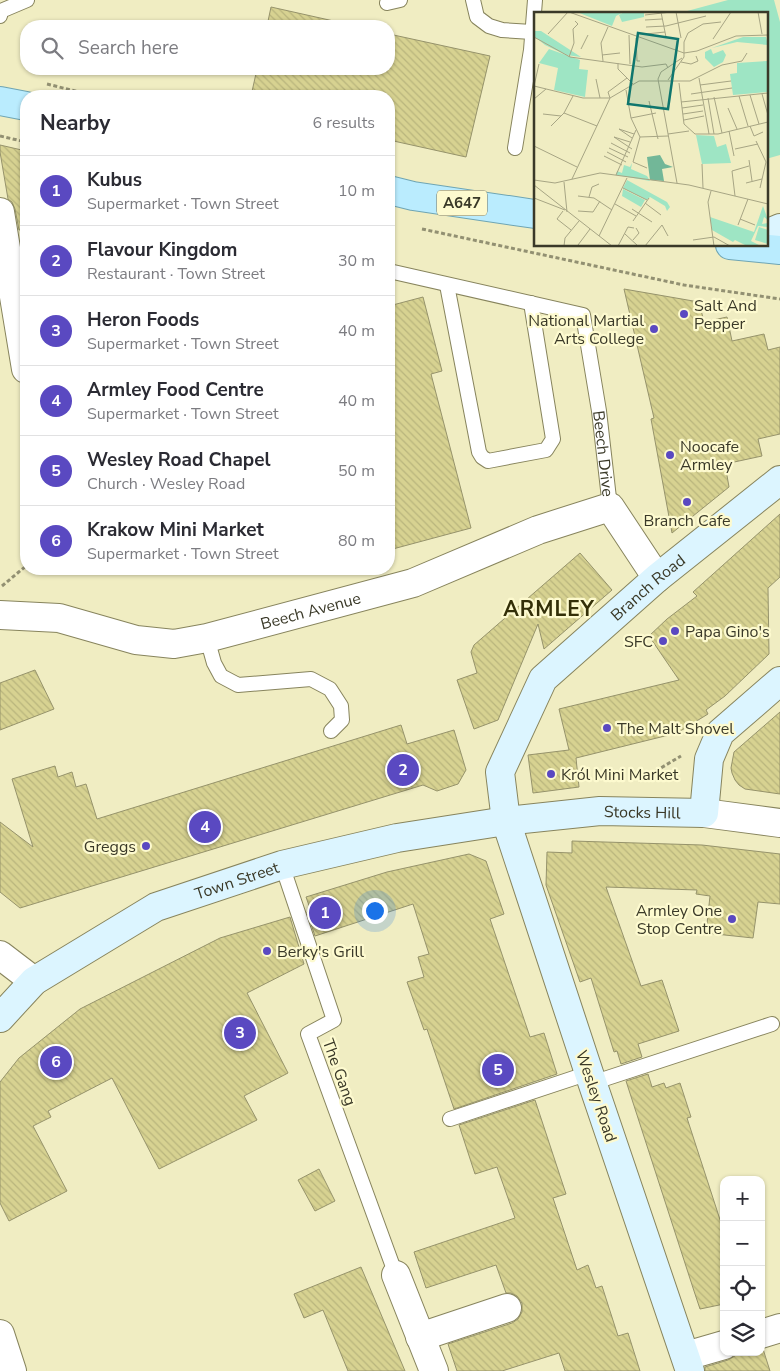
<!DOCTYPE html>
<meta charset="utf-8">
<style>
:root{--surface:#fff;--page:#f7f7f7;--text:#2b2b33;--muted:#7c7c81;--line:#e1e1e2;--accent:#5a49c1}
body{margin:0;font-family:"Nunito Sans",sans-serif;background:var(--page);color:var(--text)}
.controls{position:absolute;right:15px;bottom:15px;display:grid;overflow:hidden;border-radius:10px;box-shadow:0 1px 4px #0004}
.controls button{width:45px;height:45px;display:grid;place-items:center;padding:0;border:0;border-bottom:1px solid var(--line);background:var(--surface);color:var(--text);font:25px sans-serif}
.you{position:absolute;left:374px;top:910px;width:18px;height:18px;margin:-12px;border:4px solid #fff;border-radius:50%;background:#1a73e8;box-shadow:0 0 0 8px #1a73e833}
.badge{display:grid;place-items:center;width:32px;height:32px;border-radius:50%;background:var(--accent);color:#fff;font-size:16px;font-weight:700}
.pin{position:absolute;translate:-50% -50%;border:2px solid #fff;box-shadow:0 1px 5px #0006}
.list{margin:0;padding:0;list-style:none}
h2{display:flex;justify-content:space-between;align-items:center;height:65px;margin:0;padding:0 20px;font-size:21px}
h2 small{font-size:16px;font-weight:400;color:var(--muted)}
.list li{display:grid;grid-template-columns:32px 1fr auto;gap:15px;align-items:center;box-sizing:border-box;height:70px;padding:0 20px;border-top:1px solid var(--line)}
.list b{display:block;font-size:19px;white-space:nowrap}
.list p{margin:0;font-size:16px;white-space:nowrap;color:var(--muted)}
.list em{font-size:16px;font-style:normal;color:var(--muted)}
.icon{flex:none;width:28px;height:28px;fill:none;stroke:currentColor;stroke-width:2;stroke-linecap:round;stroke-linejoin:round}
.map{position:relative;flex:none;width:780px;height:1371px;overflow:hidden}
.search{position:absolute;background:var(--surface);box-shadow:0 1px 4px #0004;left:20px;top:20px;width:375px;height:55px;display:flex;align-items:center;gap:12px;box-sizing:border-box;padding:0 18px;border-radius:20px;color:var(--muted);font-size:19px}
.panel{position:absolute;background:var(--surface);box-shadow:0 1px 4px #0004;left:20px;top:90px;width:375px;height:485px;border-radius:20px}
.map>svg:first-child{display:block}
</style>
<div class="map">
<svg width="780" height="1371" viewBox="0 0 780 1371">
<defs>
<pattern id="building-back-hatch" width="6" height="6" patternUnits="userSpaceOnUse" patternTransform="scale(1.25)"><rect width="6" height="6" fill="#d7d291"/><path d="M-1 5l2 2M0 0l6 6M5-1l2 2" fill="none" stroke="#b9b57d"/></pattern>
</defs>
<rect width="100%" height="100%" fill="#f0edc2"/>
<path fill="#9ee5c4" d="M728,0H774L780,22V155L766,159V14H676Z"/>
<path fill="url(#building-back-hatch)" stroke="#96936b" d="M271,7L356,26H267Z
M389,34L490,56L466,157L389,140V96H251L257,69H389Z
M0,145L26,151V229L19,230L15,209L12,202L8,199L0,152Z
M624,289L699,302L704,322L727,317L732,341L764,334L768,350L780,347V434L758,439L762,456L725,464L729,487L672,533L651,419L654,418Z
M423,297L442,371L431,374L471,528L389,550V306Z
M780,514V577L768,588L769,654L725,696L706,710L708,714L677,733L576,758L579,787L533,793L528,755L569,750L559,709L679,680L649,636L667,619L697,596L693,592Z
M580,553L612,590L544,649L538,624L498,720L474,729L457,680L477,673L471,652L474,645Z
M35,670L54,709L0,730V683Z
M780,712V794L745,789L739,785L735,780L732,773L731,768L734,752Z
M401,725L407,744L454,730L466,770L458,784L437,791L423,785L20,908L0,892V822L33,847L12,779L55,766L58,777L72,772L76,787L86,784L97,819Z
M572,841L702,845L780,854V904L758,902L753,938L706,933L710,896L696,894L697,890L606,887L641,986L662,980L679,1031L638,1044L642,1057L621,1064L617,1051L614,1052L591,978L580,982L546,885L547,852L572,853Z
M469,854L486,861L504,914L490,919L530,1037L544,1033L557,1074L454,1109L427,1029L424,1030L407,982L424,977L418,957L429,954L413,904L315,936L307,912L311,911L306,897L387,872Z
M290,917L304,964L247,993L288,1073L244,1096L257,1120L159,1169L112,1078L48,1111L51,1117L33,1126L67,1191L9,1221L0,1203V1082L19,1058L80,1009L220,938Z
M648,1074L652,1087L664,1083L666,1088L680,1083L691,1117L687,1118L724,1232V1304L700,1309L694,1291L626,1081Z
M535,1100L566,1194L553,1198L577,1270L588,1265L596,1288L602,1286L618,1336L628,1333L640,1371H565L559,1353L502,1371H457L448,1344L512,1323L518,1319L522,1312V1303L517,1296L511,1293H506L496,1265L426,1288L414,1252L515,1218L497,1167L475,1174L459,1125Z
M319,1169L335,1201L315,1211L298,1180Z
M361,1267L405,1371H348L323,1310L304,1318L294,1294Z
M761,1349H763L770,1371H705V1367L728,1360L735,1356L737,1352H761Z"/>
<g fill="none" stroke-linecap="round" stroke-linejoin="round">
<defs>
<g id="lane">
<path d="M473,0L477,17L489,26L502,30L532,32"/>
<path d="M387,3L400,0"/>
<path d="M0,16L1,11L27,0"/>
<path d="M515,148L531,50L535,0"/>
<path id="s1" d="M389,271L583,315L599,411L610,507"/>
<path d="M447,285L479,452L482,457L488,461L546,450L553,439L531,303"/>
<path d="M207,638L214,663L221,676L238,685L311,679L330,689L341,706L342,720L331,731"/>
<path d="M282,865L334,1020L308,1034L396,1275"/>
<path d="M592,1083L772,1024"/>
<path d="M450,1119L589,1073"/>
</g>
<g id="street">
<path d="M0,212L26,369"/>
<path id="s2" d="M0,615L59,618L136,640L174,644L207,638L413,583L538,530L610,507L657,578"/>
<path d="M704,813L780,823"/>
<path d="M0,955L34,981"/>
<path d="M396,1275L434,1371"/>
<path d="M0,1334L12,1371"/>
<path d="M761,1334L780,1328"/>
<path d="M420,1337L507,1308"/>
<path d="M686,1356L724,1345"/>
</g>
<g id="secondary">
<path d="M766,234L780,228"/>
<path id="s3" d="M0,1018L34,981L156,907L282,865L397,838L506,821L600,811L704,813L709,759L720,733L780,681"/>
<path id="s4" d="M690,1371L589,1073L506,821L500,772L543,679L657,578L780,480"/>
</g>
<path id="primary" d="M0,101L26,106
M389,190L413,196L535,214
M730,245L780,250"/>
</defs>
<use href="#lane" stroke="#87845d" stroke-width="16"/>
<use href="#street" stroke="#87845d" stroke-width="30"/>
<use href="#secondary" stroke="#87845d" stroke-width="30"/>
<use href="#primary" stroke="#6fa5b3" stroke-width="30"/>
<path stroke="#929072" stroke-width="3" stroke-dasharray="4 2.5" stroke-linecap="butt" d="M47,84L95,96
M0,136L26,142
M422,229L684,285L780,299
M2,586L26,566
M639,781L681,756"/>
<use href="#lane" stroke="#fff" stroke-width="14"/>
<use href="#street" stroke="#fff" stroke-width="28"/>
<use href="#secondary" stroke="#dcf5ff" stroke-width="28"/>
<use href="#primary" stroke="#baecfe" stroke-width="28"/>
</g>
<g fill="#5a49c1" stroke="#fdfacf" stroke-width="2">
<circle cx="684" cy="314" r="5"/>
<circle cx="654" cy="329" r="5"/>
<circle cx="670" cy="455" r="5"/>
<circle cx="687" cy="502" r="5"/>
<circle cx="675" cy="631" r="5"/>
<circle cx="663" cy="641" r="5"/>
<circle cx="607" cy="728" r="5"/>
<circle cx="551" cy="774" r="5"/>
<circle cx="146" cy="846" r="5"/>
<circle cx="732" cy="919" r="5"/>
<circle cx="267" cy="951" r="5"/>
</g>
<g text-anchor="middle" stroke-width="4.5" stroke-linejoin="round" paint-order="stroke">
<rect fill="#fdfacf" stroke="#74735a" stroke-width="1" x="437" y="190.5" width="50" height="25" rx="4"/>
<g font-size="15" font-weight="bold" fill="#3a3928">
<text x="462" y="208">A647</text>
</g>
<g font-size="16" fill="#3a3928" stroke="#fdfacf" text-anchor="start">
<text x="694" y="311">Salt And<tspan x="694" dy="18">Pepper</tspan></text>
<text x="644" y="326" text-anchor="end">National Martial<tspan x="644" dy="18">Arts College</tspan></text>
<text x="680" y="452">Noocafe<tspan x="680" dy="18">Armley</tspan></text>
<text x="687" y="526" text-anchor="middle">Branch Cafe</text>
<text x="685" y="637">Papa Gino's</text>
<text x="653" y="647" text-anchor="end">SFC</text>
<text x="617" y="734">The Malt Shovel</text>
<text x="561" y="780">Król Mini Market</text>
<text x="136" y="852" text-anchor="end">Greggs</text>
<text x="722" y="916" text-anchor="end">Armley One<tspan x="722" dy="18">Stop Centre</tspan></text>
<text x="277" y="957">Berky's Grill</text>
</g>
<g font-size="16" fill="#3a3928" stroke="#fdfacf">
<text dy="6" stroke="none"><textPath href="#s1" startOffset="339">Beech Drive</textPath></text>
<text dy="6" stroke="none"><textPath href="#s4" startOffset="871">Branch Road</textPath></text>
<text dy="6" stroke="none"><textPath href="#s2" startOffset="318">Beech Avenue</textPath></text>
<text dy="6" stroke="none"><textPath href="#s3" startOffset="691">Stocks Hill</textPath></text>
<text dy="6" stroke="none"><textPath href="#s3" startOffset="278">Town Street</textPath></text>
<text transform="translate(340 1072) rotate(70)" y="6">The Gang</text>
<text transform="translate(597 1096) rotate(71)" y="6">Wesley Road</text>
</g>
<g font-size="21" font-weight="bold" letter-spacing="1" fill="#332f08" stroke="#fdfacf">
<text x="549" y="616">ARMLEY</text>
</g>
</g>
<g transform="translate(534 12)">
<rect width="234" height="234" fill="#f0edc2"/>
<path d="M90,0H110V5L88,10L85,3ZM0,19H7L47,45L32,43L11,33L0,24ZM209,25H232L234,33L203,30L178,36ZM177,37L179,42L189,38L192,43L189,50L180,55L171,46V40ZM98,151L97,157L113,164L116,169L82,163L83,159L88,161L90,153L96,155ZM93,168L133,190L136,195L133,199L131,194L116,185L113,188L89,176ZM89,177L111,188L107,195L88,184ZM229,194L234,208L230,205L228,212L234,211V215L224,214L217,229L227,234H213L201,228L199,230L178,218L176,205L220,220Z" fill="#9ee5c4"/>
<path d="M126,143L131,152L139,155L128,157L130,169L116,168L113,145Z" fill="#72b798"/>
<path d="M43,0H90L82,4L78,14ZM15,37L46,48L45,57L54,58L51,85L20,78L24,56L5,51ZM233,49V80L199,83L196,62L203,61V51ZM162,123L180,124L183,135L192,132L197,151L168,152Z" fill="#9ee5c4"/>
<path d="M225,215L234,218V232L221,228Z" fill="#9ee5c4"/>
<path fill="none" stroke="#a7a584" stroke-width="1" d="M35,0L150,41L163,39L202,24L234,23M127,0L132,25M142,0L147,26M224,0L228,22M111,3L137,0M111,8L128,7M112,15L132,14L172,4M14,22L34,0M112,22L131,20M95,23L96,52M0,25L36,45L108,55L132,52L134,56M102,26L103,49H106M179,27L197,0M47,37L54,23M68,43L86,41M35,45L40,31L39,17L44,12L41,9M69,49L67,31L74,15M147,50L157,52L164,49L162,44M84,51V57L99,72M165,66L175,122M62,67L66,86M124,67L143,171M124,67L127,60L148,46M134,68L150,45V30L154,21L169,12L187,10M145,71L150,112L161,122H184L234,110M166,73L197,69M0,74L49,86H76L105,69H156L188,53L208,49L213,41M0,74L5,52M92,78L97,106L106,125M157,82L198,76M228,82L234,103M216,83L225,112M205,84L214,114M180,85L188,121M174,86L180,122M0,87L12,77M115,89L124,127M147,90L234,81M148,96L169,93M194,96L203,117M30,101L63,114M9,102L27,104M149,102L169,99M97,106L122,101M150,108L170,104M17,114L30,101L39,84M216,114L220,124L229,120M85,117L100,122M85,117L98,126M195,119L200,144M134,122L155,119M80,125L98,137M80,125L96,130M106,125L99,150L113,156M106,125L134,124M222,129L232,150L226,176M77,131L96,141M0,134L43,155M75,136L94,145M201,137L224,132M73,140L92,150M70,144L88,153M215,148L218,169M168,152L169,176M82,163L102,118M38,167L76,86L74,80L93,66M0,168L21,171L66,161L155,173L234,192M30,170L33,200M212,171L228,167M0,173L78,234M89,176L113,188M177,179L174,190L180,234M44,184L60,186L78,198M201,184L198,159L215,154M55,185L58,175L65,172M0,186L31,198M111,191L127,203M81,192L102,204M98,197L118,210M29,199L23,207L37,218M44,199L59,200L66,189M206,207L221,213M99,209L115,186M204,213L214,187M91,222L104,234M65,224L93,166M99,228L105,221L102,216M159,228L180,225L196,234M44,233L56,217M30,234L31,226L45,209M84,234L94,215L100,216M111,234L128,213L134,224"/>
<path fill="#0f766e" fill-opacity="0.15" stroke="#0f766e" stroke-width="2.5" d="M104,21L144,27L134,97L94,92Z"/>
<rect width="234" height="234" fill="none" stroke="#3a3928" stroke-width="2.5"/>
</g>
</svg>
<div class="controls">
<button>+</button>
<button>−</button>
<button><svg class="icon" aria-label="locate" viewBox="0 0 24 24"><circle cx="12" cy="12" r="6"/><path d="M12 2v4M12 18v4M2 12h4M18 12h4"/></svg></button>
<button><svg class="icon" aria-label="layers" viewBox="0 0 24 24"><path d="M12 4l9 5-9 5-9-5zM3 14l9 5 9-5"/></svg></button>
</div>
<div class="you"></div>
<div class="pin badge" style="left:325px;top:913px">1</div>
<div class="pin badge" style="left:403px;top:770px">2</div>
<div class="pin badge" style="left:240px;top:1033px">3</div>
<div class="pin badge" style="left:205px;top:827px">4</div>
<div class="pin badge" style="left:498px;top:1070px">5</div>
<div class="pin badge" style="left:56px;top:1062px">6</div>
<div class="search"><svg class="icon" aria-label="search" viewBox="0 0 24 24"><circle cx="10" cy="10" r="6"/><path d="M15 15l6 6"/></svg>Search here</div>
<section class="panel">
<h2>Nearby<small>6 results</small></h2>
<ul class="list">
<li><span class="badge">1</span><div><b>Kubus</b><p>Supermarket · Town Street</p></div><em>10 m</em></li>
<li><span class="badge">2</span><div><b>Flavour Kingdom</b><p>Restaurant · Town Street</p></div><em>30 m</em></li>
<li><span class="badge">3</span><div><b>Heron Foods</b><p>Supermarket · Town Street</p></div><em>40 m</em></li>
<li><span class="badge">4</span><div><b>Armley Food Centre</b><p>Supermarket · Town Street</p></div><em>40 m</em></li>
<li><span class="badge">5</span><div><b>Wesley Road Chapel</b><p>Church · Wesley Road</p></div><em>50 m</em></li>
<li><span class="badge">6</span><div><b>Krakow Mini Market</b><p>Supermarket · Town Street</p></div><em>80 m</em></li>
</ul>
</section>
</div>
